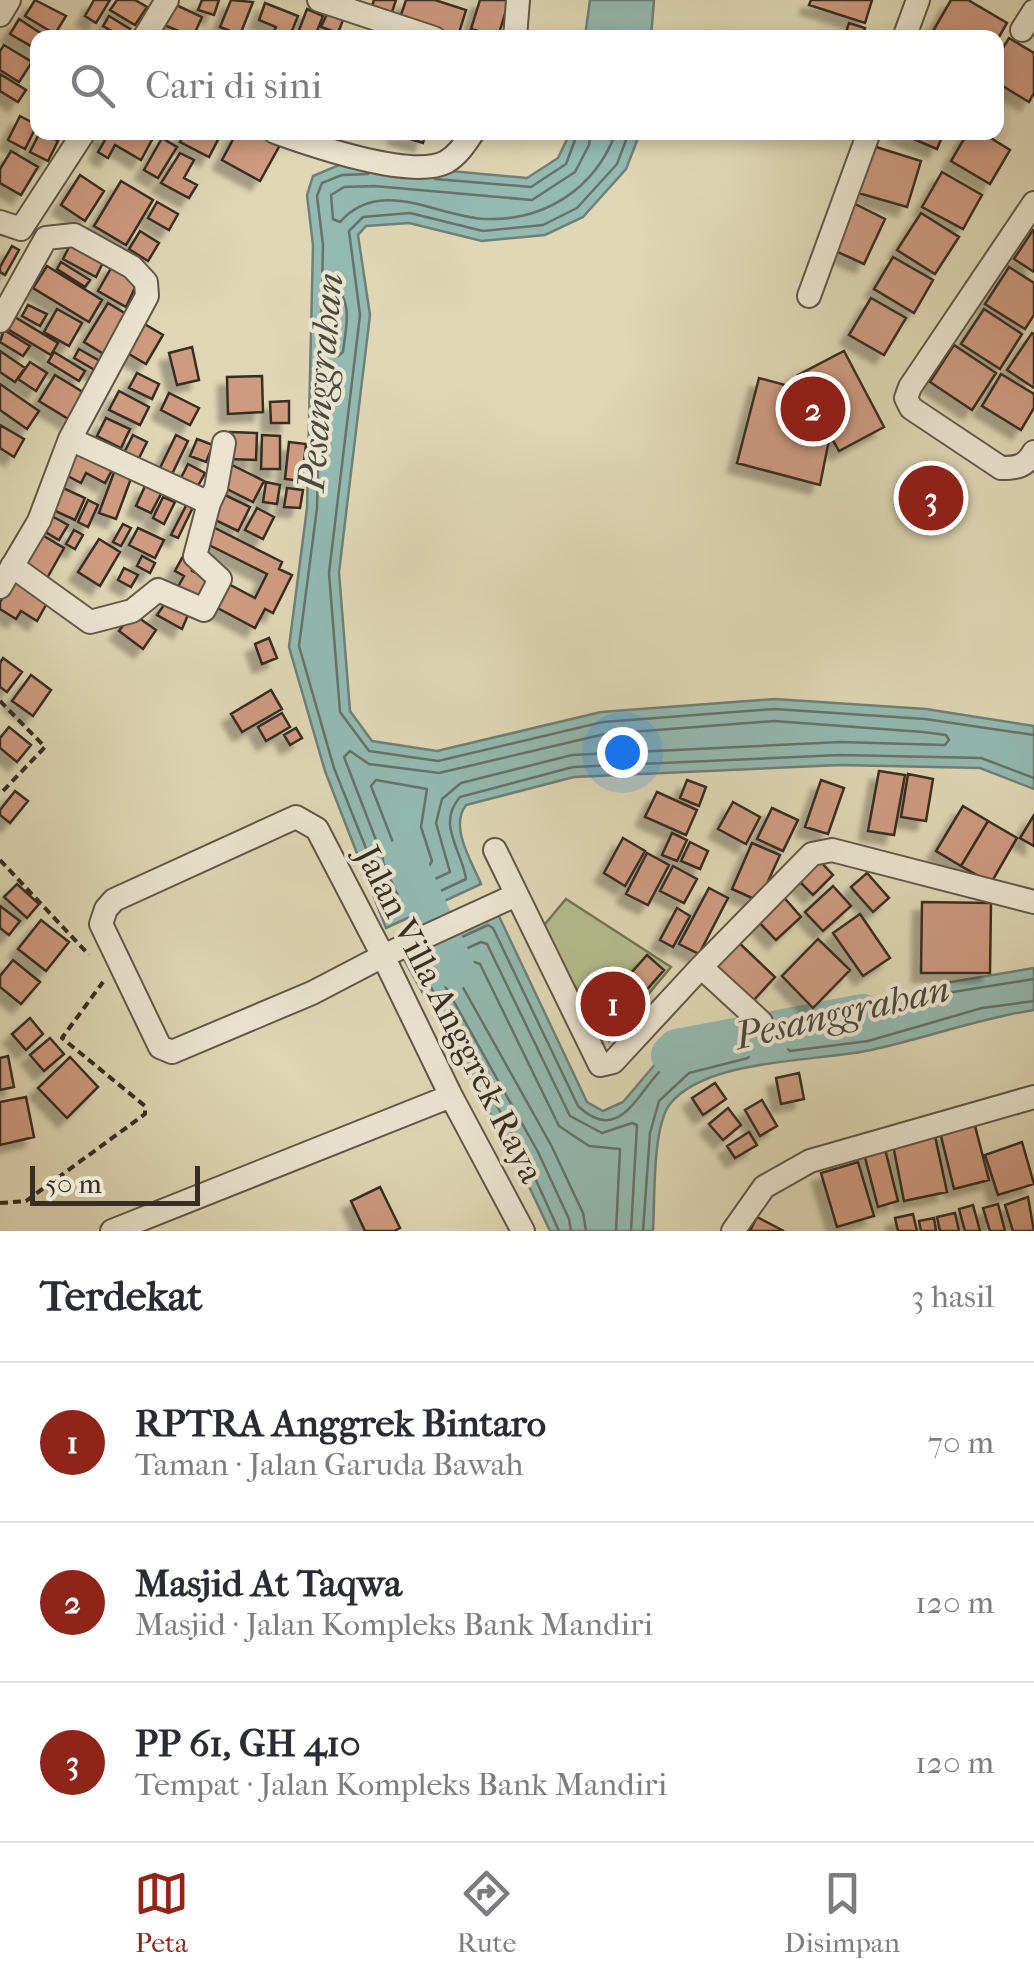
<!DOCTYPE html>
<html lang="id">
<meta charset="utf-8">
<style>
:root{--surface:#fff;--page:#f7f7f7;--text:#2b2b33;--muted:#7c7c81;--line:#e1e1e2;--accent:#8f2418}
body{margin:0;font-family:"IM FELL French Canon",serif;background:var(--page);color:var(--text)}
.scale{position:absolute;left:30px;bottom:25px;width:170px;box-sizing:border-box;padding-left:10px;border:5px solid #372d23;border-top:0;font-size:28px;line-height:35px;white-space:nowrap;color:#372d23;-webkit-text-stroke:8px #eae4cf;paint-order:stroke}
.you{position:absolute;left:622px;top:752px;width:35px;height:35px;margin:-25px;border:8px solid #fff;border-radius:50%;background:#1a73e8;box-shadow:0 0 0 15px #1a73e833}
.badge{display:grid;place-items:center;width:65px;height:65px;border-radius:50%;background:var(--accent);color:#fff;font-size:32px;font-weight:700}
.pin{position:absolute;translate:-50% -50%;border:5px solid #fff;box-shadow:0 2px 10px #0006}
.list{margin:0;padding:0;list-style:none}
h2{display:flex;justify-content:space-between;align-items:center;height:130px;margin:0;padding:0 40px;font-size:42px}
h2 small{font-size:32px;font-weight:400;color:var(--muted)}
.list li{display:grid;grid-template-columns:65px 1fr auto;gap:30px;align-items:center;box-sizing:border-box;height:160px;padding:0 40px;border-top:2px solid var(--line)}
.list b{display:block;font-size:38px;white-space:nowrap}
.list p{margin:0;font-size:32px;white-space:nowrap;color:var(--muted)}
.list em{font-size:32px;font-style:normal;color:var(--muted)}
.icon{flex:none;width:55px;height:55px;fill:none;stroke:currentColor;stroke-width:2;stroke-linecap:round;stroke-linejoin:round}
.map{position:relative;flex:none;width:1034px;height:1231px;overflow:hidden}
.search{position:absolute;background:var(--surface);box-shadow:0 5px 15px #0003;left:30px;right:30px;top:30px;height:110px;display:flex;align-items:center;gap:25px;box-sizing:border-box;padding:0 35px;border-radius:20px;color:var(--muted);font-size:38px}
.sheet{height:610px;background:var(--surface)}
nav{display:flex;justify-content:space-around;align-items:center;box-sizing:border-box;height:140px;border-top:2px solid var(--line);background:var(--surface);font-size:28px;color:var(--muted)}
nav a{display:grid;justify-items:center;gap:5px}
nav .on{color:var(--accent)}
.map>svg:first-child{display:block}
</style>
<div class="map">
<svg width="1034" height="1231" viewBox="0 0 1034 1231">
<defs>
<filter id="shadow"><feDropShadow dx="-9" dy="9" stdDeviation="2.5" flood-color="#0004"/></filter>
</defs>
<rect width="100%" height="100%" fill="#dfd6b5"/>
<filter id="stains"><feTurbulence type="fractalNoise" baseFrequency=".002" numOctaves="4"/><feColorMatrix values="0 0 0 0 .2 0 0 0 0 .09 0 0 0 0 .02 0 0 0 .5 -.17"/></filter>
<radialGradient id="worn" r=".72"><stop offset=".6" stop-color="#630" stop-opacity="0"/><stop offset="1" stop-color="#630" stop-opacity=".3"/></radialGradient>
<path fill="#b4bd8c" stroke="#767558" stroke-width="2.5" d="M566,899L671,967L609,1041L540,930Z"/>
<path fill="#93b9b1" stroke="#6e8178" stroke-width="2.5" d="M590,0H654L651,37H585Z
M570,133H640L626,169L583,217L545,235L482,241L409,223L366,226L358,235L370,315L339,572L350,711L372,741L437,751L601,712L775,699L926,709L1034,726V789L980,768L840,765L574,777L466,805C449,827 472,862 481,884L386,928L325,771L289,647L307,508L313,245L307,195L313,176L339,165L375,164L527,178L558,158Z
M496,910L587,1102L603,1111L623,1102L663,1055L700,1041L761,1038L951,982L1034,968V1010C976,1019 927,1038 871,1050C816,1062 707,1058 670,1104C652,1127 655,1201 653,1231H550L518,1163L401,954Z"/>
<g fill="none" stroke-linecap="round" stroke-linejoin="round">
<path stroke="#65736a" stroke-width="2.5" d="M591,132L589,145L575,172L532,200L374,186L344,187L331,195L333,219L340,222C381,176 437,217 485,219C545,221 595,189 616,132
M629,132L617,164L577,208L543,225L483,231L410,213L363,217L349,231L360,315L329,573L340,712L369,751L438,761L603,722L774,709L925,719L1034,735
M368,174L342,175L322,183L317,196L323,245L317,508L299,646L334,768L391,911L396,912L466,879C462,850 436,824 460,797L573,767L840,755L981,758L1034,778
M435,179L531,187L566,164L578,132
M340,292C352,308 345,332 343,352L338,356L333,351L334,296Z
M774,721L923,732L946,735L949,740L945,745L840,742L572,755L461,783L442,799L436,823L450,872L401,895L396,892L344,757L350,751L369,764L439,773L605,734Z
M376,780L427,789L421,827L432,861L429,866L410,875L405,873L371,786Z
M1034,979L953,992L788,1041L785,1046L790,1051L868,1041L982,1008L1034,1001
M559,1231L526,1158L417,962L420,956L488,925L493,928L578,1106C623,1149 640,1083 669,1063C691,1048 721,1050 747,1048L751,1051L748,1058L689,1073L659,1101L650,1133L643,1231
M571,1231L569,1219L538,1152L435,968L437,962L481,942L487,944L570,1116L602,1133L632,1123L637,1125L631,1231
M586,1231L583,1213L551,1145L456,975L457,969L474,962L480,964L559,1126L589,1146L620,1149L616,1231"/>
<path stroke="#93b9b1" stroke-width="40" d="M404,858L455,969
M671,1055L677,1049L863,1014"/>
</g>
<path fill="#ce9a80" stroke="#372d23" stroke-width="2.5" filter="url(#shadow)" d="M35,0L66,16L55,34L25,16Z
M94,0H110L96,23L85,16Z
M117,0H135L147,7L135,25L110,10Z
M202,0H219L214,15L198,10Z
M231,0L253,2L240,35L220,27Z
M374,0H396L391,15L371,9Z
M406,0H435L466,10L458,36L400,18Z
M480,0H509L498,37L471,29Z
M811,0H872L865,23L809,5Z
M951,0H968L1007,23L996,42V38H929Z
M265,3L298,16L289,38L272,34L276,27L259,20Z
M174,4L202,17L193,37L164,25Z
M307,9L323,16L317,31L327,35L326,38H296Z
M327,14L343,20L338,33L321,27Z
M109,16L130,29L124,38L103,26Z
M19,19L48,38H38V50L10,34Z
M849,23L865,28L862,38H844Z
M1009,38L1034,53V93L1029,102L996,82V59Z
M4,45L32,62L19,82L0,70V51Z
M0,74L26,90L18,102L0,91Z
M20,116L37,125L25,149L8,140Z
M40,132L58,141L48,161L30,152Z
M103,132H143L153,138L141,160L115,145L108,158L98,152L105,140L101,137Z
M185,132H222L209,157L180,142Z
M237,132H259L280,145L260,181L222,160Z
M397,132H426L423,143L397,135Z
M897,132H944L937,149Z
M968,132H981L1010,150L990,184L951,161Z
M162,138L177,147L158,178L144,170Z
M873,146L921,161L907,207L858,193Z
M11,151L38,167L21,195L0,183V169Z
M180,153L194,160L184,178L197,185L189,198L161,183Z
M942,172L982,195L963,229L922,207Z
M80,175L104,191L85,221L61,205Z
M121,181L153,200L126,245L94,226Z
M157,202L178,214L169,230L148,218Z
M853,203L885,219L864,264L831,249Z
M921,213L959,237L935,274L897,250Z
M1033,230H1034V272L1014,259Z
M140,231L159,243L148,261L129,249Z
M72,241L105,258L96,277L63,259Z
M12,246L19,250L5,275L0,272V267Z
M893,257L933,280L914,313L874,289Z
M61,262L90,280L85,287L57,269Z
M114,263L139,279L126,307L98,291Z
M47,266L102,300L89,322L33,288Z
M1009,267L1034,283V315L1025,329L985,304Z
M871,298L906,318L884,355L849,335Z
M108,303L131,317L107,356L84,342Z
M28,305L47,314L40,326L22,316Z
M57,309L82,323L69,346L44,332Z
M984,309L1022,334L1000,369L961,344Z
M13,316L58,343L51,355L6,328Z
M141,322L163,335L146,364L124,351Z
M4,330L30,346L23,356L0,342Z
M1032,333L1034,334V388L1007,370Z
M954,345L996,373L972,410L930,382Z
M192,347L199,380L177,385L169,353Z
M79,349L105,364L100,373L74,358Z
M0,351L25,368L15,382L0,372Z
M844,351L884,427L839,451L830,435L820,485L737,463L759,378L807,391L798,375Z
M54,352L85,371L79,381L48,362Z
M30,362L47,373L36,391L18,379Z
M137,373L159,384L152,399L129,388Z
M1001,374L1034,394V408L1021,430L982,406Z
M55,375L86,394L70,420L39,401Z
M262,376L263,412L228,414L227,377Z
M0,384L39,411L27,429L0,410Z
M119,391L149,407L140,425L109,410Z
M169,393L199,408L190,425L161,410Z
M289,401V423H271L270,402Z
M106,418L130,429L121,448L97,436Z
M0,425L24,439L14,457L0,448Z
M230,432L257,433L256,460L229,459Z
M133,435L147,442L138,460L124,453Z
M176,435L188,441L172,474L160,468Z
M262,435L280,436V469H261Z
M197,439L213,445L206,462L190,456Z
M289,442L306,444L302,481L285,479Z
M79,446L115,465L105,483L86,473L81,483L66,475Z
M188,464L205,473L198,486L181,478Z
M232,465L264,481L253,502L221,486Z
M116,467L133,473L116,519L99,513Z
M932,475L952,487L931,522L910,510Z
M266,482L280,485L277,504L263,502Z
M146,484L162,492L151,513L136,506Z
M61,487L85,498L75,520L51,509Z
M287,488L303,490L300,508L284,507Z
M223,494L250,507L238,531L211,518Z
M163,497L175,502L164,524L153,518Z
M88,500L98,505L88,527L78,522Z
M189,500L195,503L178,538L171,535Z
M257,508L274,517L263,539L245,530Z
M50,515L68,525L59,540L42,530Z
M123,524L131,528L121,546L113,542Z
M211,526L282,562L279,569L292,575L273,613L265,609L255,628L212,605L221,580L255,598L267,574L203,542Z
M138,528L164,540L155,558L129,545Z
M74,530L83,535L75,549L66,544Z
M42,535L64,548L46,580L24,566Z
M99,539L120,552L100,586L78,572Z
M142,556L155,563L150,573L137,566Z
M182,558L195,564L192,571L211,580L199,604L175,592L184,576L175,571Z
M124,568L138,575L131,587L118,580Z
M17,573L51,596L37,621L21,611L16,619L0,609V602Z
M168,599L191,608L182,629L157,615Z
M132,613L156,630L143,649L119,631Z
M269,638L277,658L262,664L255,644Z
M3,658L22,672L7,692L0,687V663Z
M31,675L51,690L33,716L12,701Z
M271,690L282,709L242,732L231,714Z
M282,713L290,727L266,741L258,727Z
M9,727L31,745L17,762L0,748V738Z
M296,728L302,738L290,745L284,735Z
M879,771L905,775L894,835L868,831Z
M908,774L933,779L926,821L901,817Z
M687,780L706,787L699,806L680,798Z
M821,780L844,788L828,834L805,827Z
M15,791L28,801L10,823L0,815V810Z
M657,792L697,810L686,835L645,817Z
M733,802L760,817L746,844L718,829Z
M963,806L988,821L961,866L936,851Z
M772,808L798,820L783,851L757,839Z
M1034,815V846L1020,838Z
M988,821L1017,838L991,883L961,866Z
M672,833L687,840L677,861L662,855Z
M623,838L645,851L625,886L604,873Z
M690,842L708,851L700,869L681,861Z
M752,843L780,855L759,901L732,889Z
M647,853L669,865L648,905L626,894Z
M819,860L833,875L813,895L799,881Z
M673,866L697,879L684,903L660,891Z
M867,873L889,898L873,912L851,887Z
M17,884L39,904L27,918L4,897Z
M833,886L851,906L823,931L805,912Z
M709,888L728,898L699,954L679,944Z
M781,894L801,917L776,940L755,918Z
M922,902L991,903L990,973H921Z
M0,906L20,921L9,935L0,928Z
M677,908L690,916L673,947L660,940Z
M860,914L890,958L863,976L833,933Z
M41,920L69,942L46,971L18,949Z
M818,939L850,970L813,1008L782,976Z
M736,940L775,977L752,1002L713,965Z
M647,955L664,970L612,1029L595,1014Z
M13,960L40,982L21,1004L0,987V976Z
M30,1018L43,1034L26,1050L12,1034Z
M50,1038L64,1054L44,1071L30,1055Z
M8,1056L14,1087L0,1090V1058Z
M70,1057L98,1087L67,1118L38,1088Z
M799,1073L804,1099L781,1104L776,1078Z
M715,1083L726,1099L703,1115L692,1098Z
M26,1097L34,1137L0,1145V1102Z
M762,1100L777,1126L760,1136L745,1110Z
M728,1108L741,1125L723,1140L709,1124Z
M974,1122L989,1180L954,1189L940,1132Z
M749,1132L757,1145L735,1158L727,1146Z
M935,1136L947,1192L904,1201L893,1145Z
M1022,1142L1034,1184L998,1195L985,1155Z
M884,1145L898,1201L878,1207L863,1150Z
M858,1162L874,1216L837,1227L821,1173Z
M380,1187L400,1228L394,1231H365L351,1201Z
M1028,1197L1034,1231H1013L1005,1205Z
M998,1204L1005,1231H990L983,1208Z
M973,1205L980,1231H965L959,1209Z
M955,1213L959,1231H940L937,1217Z
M913,1214L917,1231H898L895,1218Z
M757,1217L784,1231H750Z
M934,1218L936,1231H921L919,1221Z"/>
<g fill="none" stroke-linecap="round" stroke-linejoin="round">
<defs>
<path id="minor" d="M319,0L434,38
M0,15L9,0
M1022,30L1034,11
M144,38L167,0
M515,38L518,0
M904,38L918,0
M275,132C311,145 412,180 446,162C458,155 465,144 473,132
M1034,203L910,387L906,398L911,408L1001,468C1017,468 1025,467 1034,452
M0,222L21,229L84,132
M809,296L869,132
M0,321L46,238L74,235L132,267L146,282L147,296L70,439L39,521L0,587
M70,439L209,503L216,488L224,443
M12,566L90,622L132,611L158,590L204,610L220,579L195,556L209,503
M495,850L600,1065L613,1062L701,967L761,1022
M516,895L383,956L312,993L172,1052L160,1047L101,924L106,909L114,900L296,817L317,829L383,956L451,1096L523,1231
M701,967L812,854L832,850L1034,902
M112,1231L451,1096
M733,1231L764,1187L810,1161L1034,1097"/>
</defs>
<use href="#minor" stroke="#615748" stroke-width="26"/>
<path stroke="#372d23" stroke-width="4" stroke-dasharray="8 5" stroke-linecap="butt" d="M0,701L45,747L0,794
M0,860L89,955
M0,1203L26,1201L145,1114V1106L62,1038L103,982"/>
<use href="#minor" stroke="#eae4cf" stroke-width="22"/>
</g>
<g text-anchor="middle" stroke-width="8" stroke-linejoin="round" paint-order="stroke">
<g font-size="35" fill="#372d23" stroke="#eae4cf">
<text transform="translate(450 1014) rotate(63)" y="12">Jalan Villa Anggrek Raya</text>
</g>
<g font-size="38" font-style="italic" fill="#49493f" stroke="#eae4cf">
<text transform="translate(320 382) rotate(-85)" y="13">Pesanggrahan</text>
<text transform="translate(842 1012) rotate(-13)" y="13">Pesanggrahan</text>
</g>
</g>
<rect width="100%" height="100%" filter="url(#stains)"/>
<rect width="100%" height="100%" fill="url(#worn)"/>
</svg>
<div class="scale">50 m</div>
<div class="you"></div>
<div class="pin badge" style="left:613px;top:1004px">1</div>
<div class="pin badge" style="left:813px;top:409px">2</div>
<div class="pin badge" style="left:931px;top:498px">3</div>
<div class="search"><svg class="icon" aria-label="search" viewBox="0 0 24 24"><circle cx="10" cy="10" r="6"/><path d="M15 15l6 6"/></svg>Cari di sini</div>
</div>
<section class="sheet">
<h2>Terdekat<small>3 hasil</small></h2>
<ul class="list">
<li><span class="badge">1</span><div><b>RPTRA Anggrek Bintaro</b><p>Taman · Jalan Garuda Bawah</p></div><em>70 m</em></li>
<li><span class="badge">2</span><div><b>Masjid At Taqwa</b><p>Masjid · Jalan Kompleks Bank Mandiri</p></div><em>120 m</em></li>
<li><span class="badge">3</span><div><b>PP 61, GH 410</b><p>Tempat · Jalan Kompleks Bank Mandiri</p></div><em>120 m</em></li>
</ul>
</section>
<nav>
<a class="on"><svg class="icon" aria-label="map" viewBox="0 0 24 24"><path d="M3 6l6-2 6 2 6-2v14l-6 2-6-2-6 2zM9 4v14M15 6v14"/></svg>Peta</a>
<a><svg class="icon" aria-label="directions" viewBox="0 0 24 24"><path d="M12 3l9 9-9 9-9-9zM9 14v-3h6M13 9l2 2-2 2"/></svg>Rute</a>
<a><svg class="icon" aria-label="saved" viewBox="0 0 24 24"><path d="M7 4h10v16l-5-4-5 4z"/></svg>Disimpan</a>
</nav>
